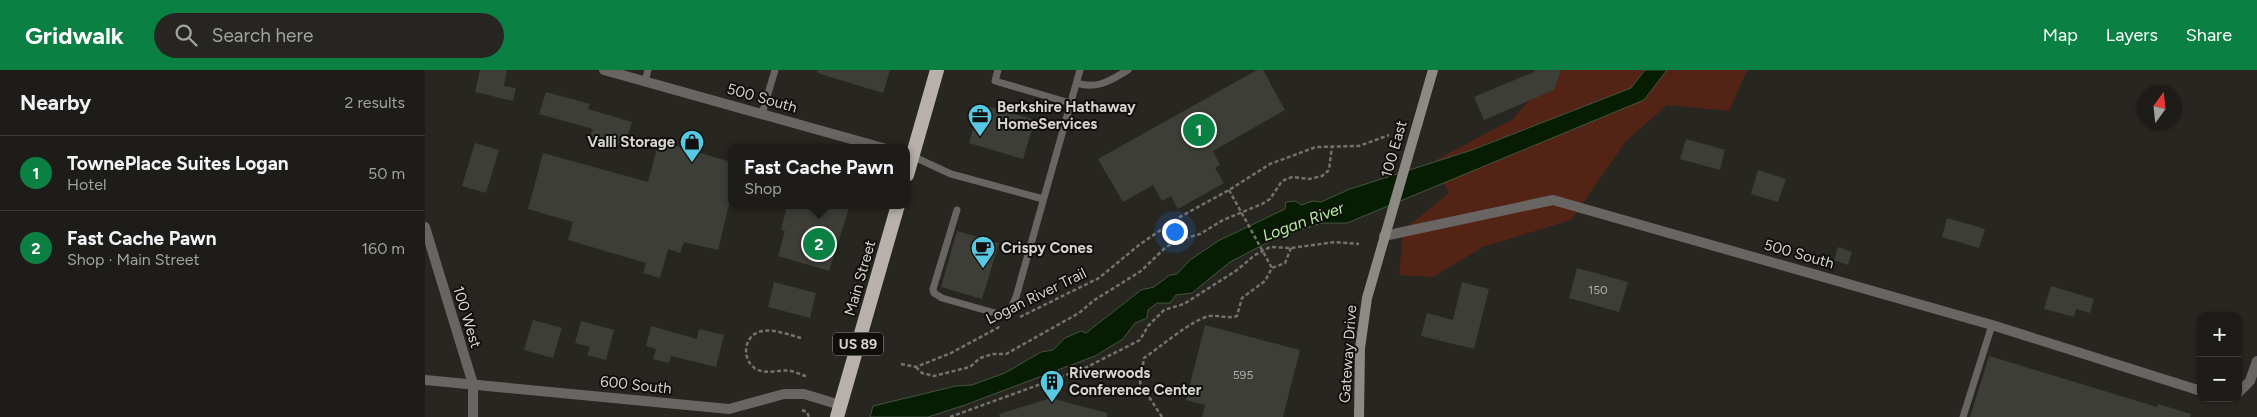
<!DOCTYPE html>
<meta charset="utf-8">
<style>
:root{--surface:#1e1c18;--page:#262521;--text:#f1f3f6;--muted:#a1a1a2;--line:#3c3a37;--accent:#0b8043}
body{margin:0;font-family:Figtree,sans-serif;background:var(--page);color:var(--text)}
.controls{position:absolute;right:15px;bottom:15px;display:grid;overflow:hidden;border-radius:10px;box-shadow:0 1px 4px #0004}
.controls button{width:45px;height:45px;display:grid;place-items:center;padding:0;border:0;border-bottom:1px solid var(--line);background:var(--surface);color:var(--text);font:25px sans-serif}
.compass{position:absolute;left:1712px;top:15px;width:45px;height:45px;border-radius:50%;background:var(--surface);box-shadow:0 1px 4px #0004;rotate:15deg}
.you{position:absolute;left:749px;top:161px;width:18px;height:18px;margin:-12px;border:4px solid #fff;border-radius:50%;background:#1a73e8;box-shadow:0 0 0 8px #1a73e833}
.badge{display:grid;place-items:center;width:32px;height:32px;border-radius:50%;background:var(--accent);color:#fff;font-size:16px;font-weight:700}
.pin{position:absolute;translate:-50% -50%;border:2px solid #fff;box-shadow:0 1px 5px #0006}
.popup{position:absolute;left:303px;top:74px;width:182px;height:65px;box-sizing:border-box;display:grid;place-content:center;border-radius:10px;background:var(--surface);filter:drop-shadow(0 1px 4px #0005);font-size:16px;white-space:nowrap;color:var(--muted)}
.popup b{font-size:19px;color:var(--text)}
.popup::after{content:'';position:absolute;left:50%;top:100%;margin-left:-10px;border:10px solid transparent;border-top-color:var(--surface)}
.list{margin:0;padding:0;list-style:none}
h2{display:flex;justify-content:space-between;align-items:center;height:65px;margin:0;padding:0 20px;font-size:21px}
h2 small{font-size:16px;font-weight:400;color:var(--muted)}
.list li{display:grid;grid-template-columns:32px 1fr auto;gap:15px;align-items:center;box-sizing:border-box;height:75px;padding:0 20px;border-top:1px solid var(--line)}
.list b{display:block;font-size:19px;white-space:nowrap}
.list p{margin:0;font-size:16px;white-space:nowrap;color:var(--muted)}
.list em{font-size:16px;font-style:normal;color:var(--muted)}
.icon{flex:none;width:28px;height:28px;fill:none;stroke:currentColor;stroke-width:2;stroke-linecap:round;stroke-linejoin:round}
.map{position:relative;flex:none;width:1832px;height:347px;overflow:hidden}
header{display:flex;align-items:center;gap:30px;box-sizing:border-box;height:70px;padding:0 25px;background:var(--accent);color:#fff}
header strong{font-size:24px}
nav{display:flex;gap:28px;margin-inline-start:auto;font-size:18px}
.search{width:350px;height:45px;background:var(--page);display:flex;align-items:center;gap:12px;box-sizing:border-box;padding:0 18px;border-radius:28px;color:var(--muted);font-size:19px}
main{display:flex}
aside{flex:1;background:var(--surface)}
.map>svg:first-child{display:block}
</style>
<header>
<strong>Gridwalk</strong>
<div class="search"><svg class="icon" aria-label="search" viewBox="0 0 24 24"><circle cx="10" cy="10" r="6"/><path d="M15 15l6 6"/></svg>Search here</div>
<nav><a>Map</a><a>Layers</a><a>Share</a></nav>
</header>
<main>
<aside>
<h2>Nearby<small>2 results</small></h2>
<ul class="list">
<li><span class="badge">1</span><div><b>TownePlace Suites Logan</b><p>Hotel</p></div><em>50 m</em></li>
<li><span class="badge">2</span><div><b>Fast Cache Pawn</b><p>Shop · Main Street</p></div><em>160 m</em></li>
</ul>
</aside>
<div class="map">
<svg width="1832" height="347" viewBox="0 0 1832 347">
<rect width="100%" height="100%" fill="#282620"/>
<path fill="#532315" d="M1129,0H1322L1304,41L1242,35L1201,71L1146,150L1058,177L1008,207L974,205L978,160L1024,123L1009,91L1088,49Z"/>
<path fill="#071d02" stroke="#455440" d="M1220,0H1242L1219,30L922,153H896L851,168L805,192L767,223L751,225L745,233H732L723,240L722,248L710,253L698,269L670,286L540,335L503,347H445L448,336L531,316L547,315L580,303L616,282L628,280L640,268L656,261L661,263L716,220L729,217L745,205L752,204L765,190L793,171L860,139L861,132L870,131L876,135L888,131L896,132L925,119L1047,80L1206,18Z"/>
<path fill="#3d3e38" d="M55,0H82L79,16L91,18L88,31L50,22Z
M393,0H465L458,23L392,3Z
M832,0H838L860,40L788,81L795,95L790,98L799,113L753,139L746,126L737,131L728,115L698,132L673,89Z
M1110,0H1136L1129,20L1059,50L1049,27L1109,2Z
M121,22L165,34L163,39L207,52L199,77L165,67L168,59L114,44Z
M555,34L610,50L598,89L544,73Z
M1261,69L1300,80L1295,100L1255,89Z
M234,71L306,92V126L293,180L259,172L255,183L243,179L235,208L218,203L221,193L143,170L148,152L103,139L118,83L223,112Z
M50,73L74,80L61,123L37,116Z
M1333,100L1361,109L1353,132L1326,124Z
M362,135H425L404,201L353,186L360,161L356,160Z
M1522,148L1560,159L1554,178L1517,167Z
M532,161L574,173L557,229L516,217Z
M1413,177L1427,182L1423,195L1409,190Z
M1152,198L1203,212L1194,242L1144,228Z
M349,212L391,223L385,248L343,237Z
M1037,212L1064,219L1049,279L996,266L1002,243L1028,250Z
M1626,216L1669,229L1665,243L1651,239L1649,247L1619,239Z
M108,250L137,258L128,288L99,280Z
M156,251L189,260L181,290L162,285L165,277L150,273Z
M780,255L875,280L858,347H777L780,335L761,330Z
M226,256L272,269L274,259L299,265L291,297L246,286L244,293L228,289L231,279L221,276Z
M1564,286L1732,337L1733,334L1766,344L1765,347H1545Z
M626,328L682,343V347H575L574,344Z"/>
<g fill="none" stroke-linecap="round" stroke-linejoin="round">
<path stroke="#74726d" stroke-width="2.5" stroke-dasharray="4 2.5" stroke-linecap="butt" d="M595,247L674,208L714,175L753,148L804,120L845,94L891,77L934,76L964,65
M376,268C365,265 350,259 338,261C319,263 315,289 331,299C342,305 354,299 366,301C371,302 376,305 381,306
M476,294L491,297L526,283L576,256
M491,297L497,303L509,306L545,297L555,288L568,284H581L654,243L668,231L716,201L741,177L754,170L775,164L798,150L837,134L845,129L857,111L867,107L884,109L897,106L904,100L907,76
M377,340L382,342L384,347
M525,347L660,298L715,270L723,256L739,240L759,234L812,200L830,185L845,177L866,178L910,172L934,174
M737,347L715,313L719,288C734,278 769,248 785,246C795,245 802,249 812,246L817,228L840,211L847,198L860,193L866,178"/>
<path stroke="#686563" stroke-width="7" d="M573,0L570,11L645,33
M220,11L223,0
M652,13C672,20 686,10 703,0
M337,44L350,0
M487,86L526,104L618,129
M532,140L508,219L509,223L517,228L577,245L584,243L591,227L655,0
M1538,347L1567,255"/>
<path stroke="#686563" stroke-width="10" d="M179,0L458,78
M959,166L1128,130L1567,255L1776,321
M0,310L304,339L359,324H379L415,335
M1813,323L1825,311L1832,291"/>
<path stroke="#686563" stroke-width="10" d="M0,157L48,314V347"/>
<path stroke="#8d8985" stroke-width="10" d="M934,347L935,278L942,228L1008,0"/>
<path stroke="#b7b0ab" stroke-width="14" d="M482,105L512,0
M412,347L473,135"/>
<path stroke="#74726d" stroke-width="2.5" stroke-dasharray="4 2.5" stroke-linecap="butt" d="M804,120L847,198"/>
</g>
<defs>
<symbol id="office-pin" viewBox="-11 -11 22 30"><path d="M0 17L-7.5 6A9.5 9.5 0 1 1 7.5 6Z" fill="#57c9e2" stroke="#100f0c"/><path d="M-6-3h4V-5.5h4V-3h4V5H-6ZM-1-4.5V-3h2v-1.5ZM-6 0V1H6V0Z" fill="#111"/></symbol>
<symbol id="shop-pin" viewBox="-11 -11 22 30"><path d="M0 17L-7.5 6A9.5 9.5 0 1 1 7.5 6Z" fill="#57c9e2" stroke="#100f0c"/><path d="M-5-2.5h2.3a2.7 3.5 0 0 1 5.4 0H5L5.5 6h-11ZM-1.5-2.5h3a1.5 2.3 0 0 0-3 0Z" fill="#111"/></symbol>
<symbol id="cafe-pin" viewBox="-11 -11 22 30"><path d="M0 17L-7.5 6A9.5 9.5 0 1 1 7.5 6Z" fill="#57c9e2" stroke="#100f0c"/><path d="M-5.5-4.5H6V0H3Q3 3.5 0 3.5H-2.5Q-5.5 3.5-5.5 0ZM3-3.2v2h1.7v-2ZM-6 4.5H4V6H-6Z" fill="#111"/></symbol>
<symbol id="building-pin" viewBox="-11 -11 22 30"><path d="M0 17L-7.5 6A9.5 9.5 0 1 1 7.5 6Z" fill="#57c9e2" stroke="#100f0c"/><path d="M-4-6H4V6H1V3H-1V6H-4ZM-2.5-4.3h1.7v1.8h-1.7ZM.8-4.3h1.7v1.8H.8ZM-2.5-1h1.7V.8h-1.7ZM.8-1h1.7V.8H.8Z" fill="#111"/></symbol>
</defs>
<g fill-rule="evenodd">
<use href="#office-pin" x="541" y="32" width="28" height="38"/>
<use href="#shop-pin" x="253" y="58" width="28" height="38"/>
<use href="#cafe-pin" x="544" y="164" width="28" height="38"/>
<use href="#building-pin" x="613" y="298" width="28" height="38"/>
</g>
<g text-anchor="middle" stroke-width="4" stroke-linejoin="round" paint-order="stroke">
<g font-size="12" fill="#b0aeab">
<text x="1173" y="224">150</text>
<text x="818" y="309">595</text>
</g>
<rect fill="#100f0c" stroke="#9b9996" stroke-width="1" x="408" y="262.5" width="50" height="23" rx="4"/>
<g font-size="14" font-weight="bold" fill="#d6d4d1">
<text x="433" y="279">US 89</text>
</g>
<g font-size="15" fill="#d6d4d1" stroke="#100f0c">
<text transform="translate(337 28) rotate(16)" y="5">500 South</text>
<text transform="translate(969 79) rotate(-74)" y="5">100 East</text>
<text transform="translate(1374 184) rotate(16)" y="5">500 South</text>
<text transform="translate(435 208) rotate(-74)" y="5">Main Street</text>
<text transform="translate(611 226) rotate(-26)" y="5">Logan River Trail</text>
<text transform="translate(42 247) rotate(73)" y="5">100 West</text>
<text transform="translate(923 284) rotate(-86)" y="5">Gateway Drive</text>
<text transform="translate(211 315) rotate(6)" y="5">600 South</text>
</g>
<g font-size="15" font-weight="bold" fill="#d6d4d1" stroke="#100f0c" text-anchor="start">
<text x="572" y="42">Berkshire Hathaway<tspan x="572" dy="17">HomeServices</tspan></text>
<text x="250" y="77" text-anchor="end">Valli Storage</text>
<text x="576" y="183">Crispy Cones</text>
<text x="644" y="308">Riverwoods<tspan x="644" dy="17">Conference Center</tspan></text>
</g>
<g font-size="16" font-style="italic" fill="#b2f09f" stroke="#100f0c">
<text transform="translate(878 151) rotate(-20)" y="6">Logan River</text>
</g>
</g>
</svg>
<div class="controls">
<button>+</button>
<button>−</button>
</div>
<svg class="compass" viewBox="-18 -18 36 36"><path d="M0-13l5 13h-10z" fill="#e53935"/><path d="M0 13l5-13h-10z" fill="#a1a1a2"/></svg>
<div class="you"></div>
<div class="pin badge" style="left:774px;top:60px">1</div>
<div class="pin badge" style="left:394px;top:174px">2</div>
<div class="popup"><b>Fast Cache Pawn</b>Shop</div>
</div>
</main>
